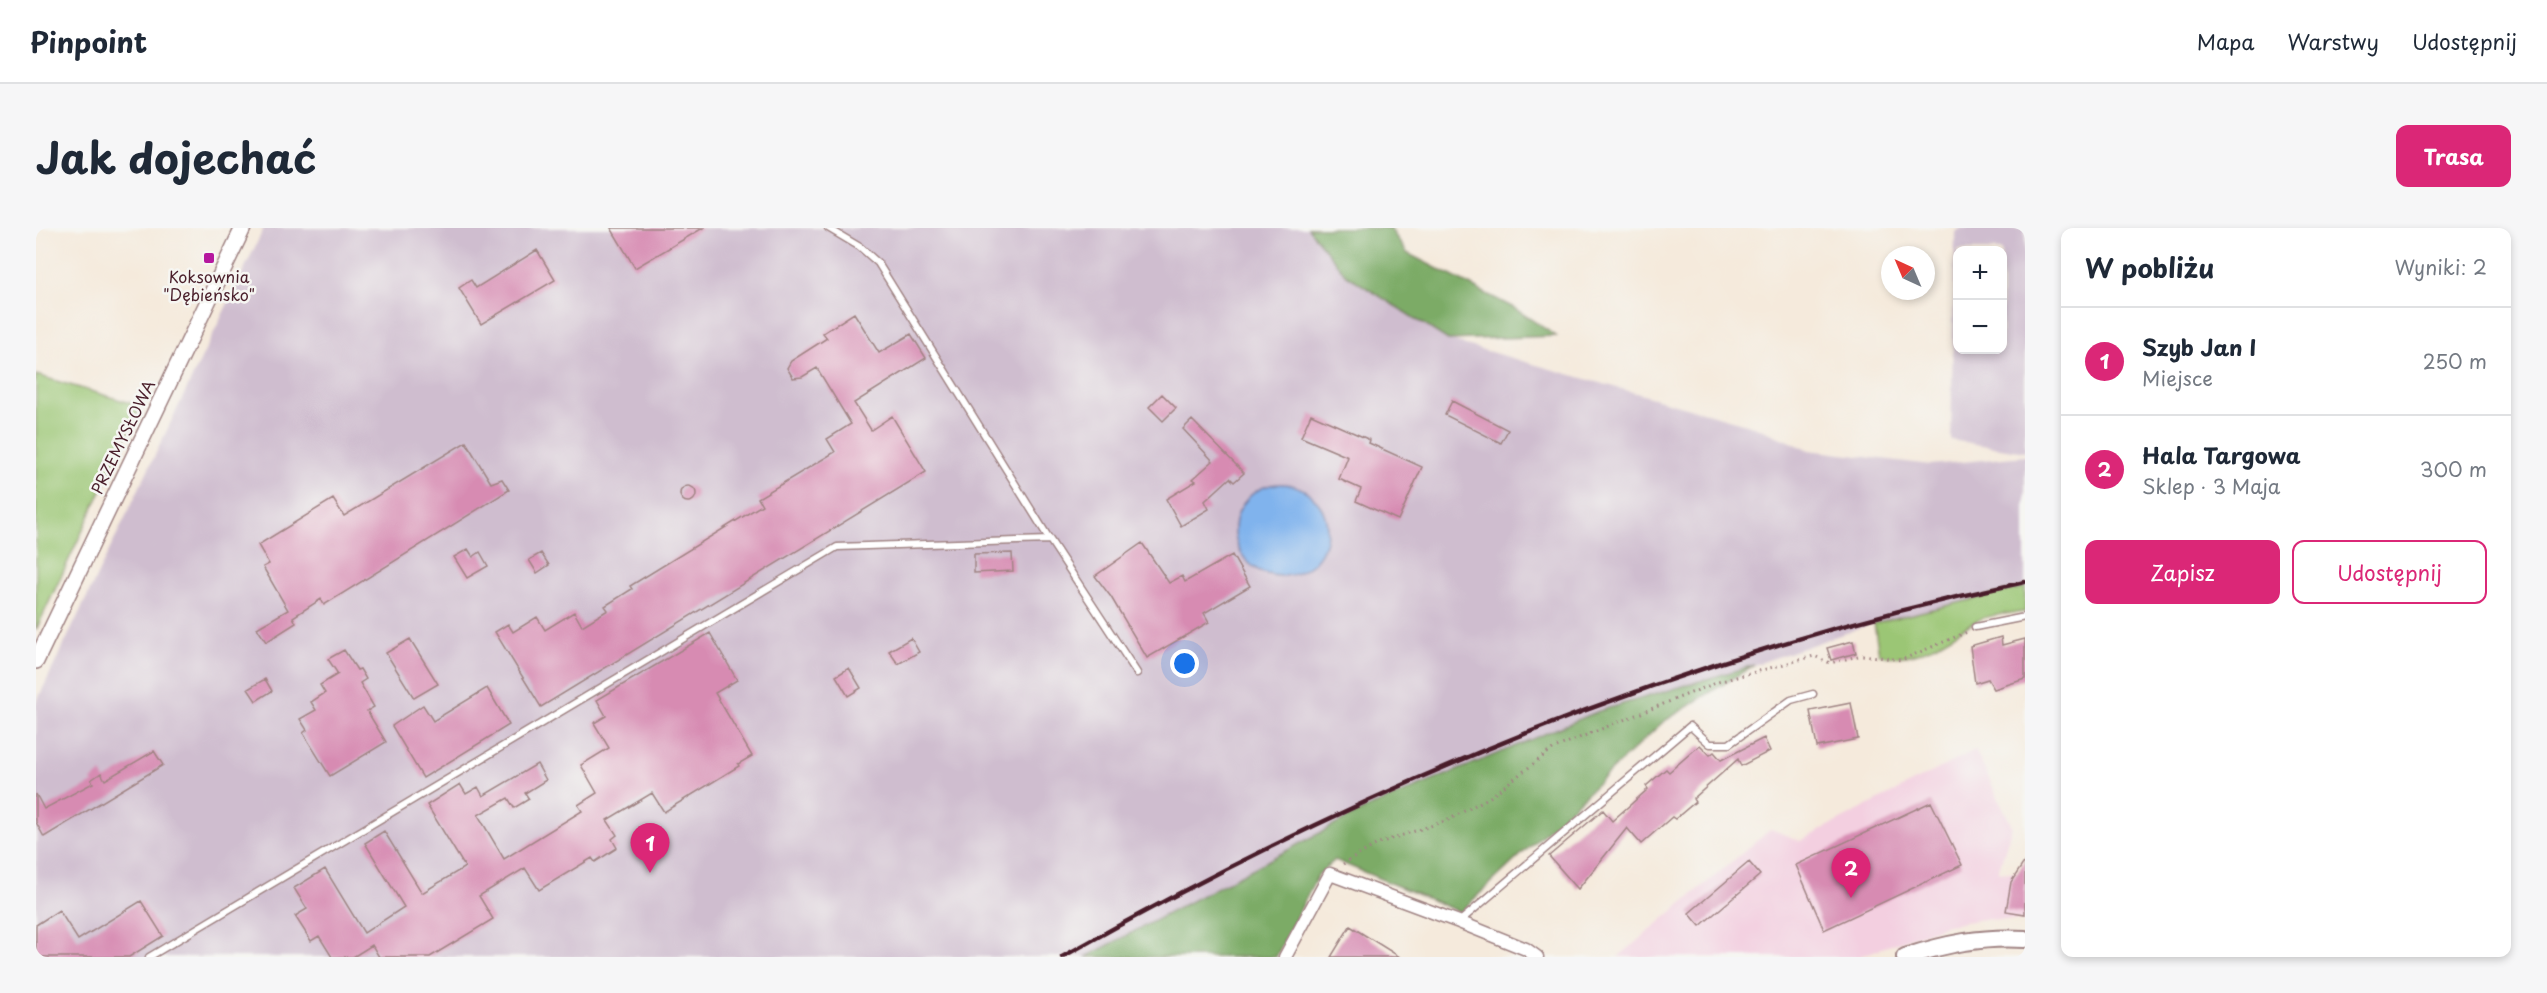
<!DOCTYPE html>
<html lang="pl">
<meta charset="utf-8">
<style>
:root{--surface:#fff;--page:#f6f6f7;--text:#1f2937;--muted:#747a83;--line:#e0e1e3;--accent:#db2777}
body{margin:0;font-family:"Playpen Sans",sans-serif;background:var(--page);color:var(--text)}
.controls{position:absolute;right:18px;top:18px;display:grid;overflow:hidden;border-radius:12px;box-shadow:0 3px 9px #0003}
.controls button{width:54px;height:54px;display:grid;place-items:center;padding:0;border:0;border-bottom:2px solid var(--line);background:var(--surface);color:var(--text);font:30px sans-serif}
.compass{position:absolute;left:1845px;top:18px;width:54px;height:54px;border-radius:50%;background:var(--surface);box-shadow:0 3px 9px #0003;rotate:316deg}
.you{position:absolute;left:1149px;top:436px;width:21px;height:21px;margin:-15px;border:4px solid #fff;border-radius:50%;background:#1a73e8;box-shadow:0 0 0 9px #1a73e833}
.badge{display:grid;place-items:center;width:39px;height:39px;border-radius:50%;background:var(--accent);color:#fff;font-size:20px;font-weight:700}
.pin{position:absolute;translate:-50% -50px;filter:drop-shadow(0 2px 3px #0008)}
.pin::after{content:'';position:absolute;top:32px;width:21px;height:18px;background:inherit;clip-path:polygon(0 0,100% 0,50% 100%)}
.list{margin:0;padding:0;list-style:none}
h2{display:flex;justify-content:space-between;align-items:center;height:78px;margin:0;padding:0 24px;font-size:26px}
h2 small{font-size:20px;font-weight:400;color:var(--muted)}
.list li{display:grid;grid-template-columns:39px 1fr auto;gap:18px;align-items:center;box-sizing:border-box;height:108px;padding:0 24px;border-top:2px solid var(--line)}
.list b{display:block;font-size:22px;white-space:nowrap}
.list p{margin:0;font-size:20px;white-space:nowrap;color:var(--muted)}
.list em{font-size:20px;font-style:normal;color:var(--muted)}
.actions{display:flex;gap:12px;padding:18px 24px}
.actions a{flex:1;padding:14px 0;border:2px solid var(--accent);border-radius:12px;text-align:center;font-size:21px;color:var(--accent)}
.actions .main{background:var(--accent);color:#fff}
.map{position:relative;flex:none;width:1989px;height:729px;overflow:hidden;border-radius:12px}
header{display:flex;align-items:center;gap:36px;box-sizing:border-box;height:84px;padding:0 30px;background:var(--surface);border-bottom:2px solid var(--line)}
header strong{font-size:28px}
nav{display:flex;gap:33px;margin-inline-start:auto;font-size:21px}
.intro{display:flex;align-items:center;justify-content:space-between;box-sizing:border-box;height:144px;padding:0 36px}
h1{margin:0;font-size:42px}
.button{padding:15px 27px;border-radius:12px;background:var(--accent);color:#fff;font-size:21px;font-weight:700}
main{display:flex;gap:36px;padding:0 36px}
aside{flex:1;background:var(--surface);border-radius:12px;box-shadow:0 3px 9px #0003}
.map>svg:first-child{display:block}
</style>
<header>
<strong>Pinpoint</strong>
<nav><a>Mapa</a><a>Warstwy</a><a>Udostępnij</a></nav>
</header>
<div class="intro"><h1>Jak dojechać</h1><a class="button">Trasa</a></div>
<main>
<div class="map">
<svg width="1989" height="729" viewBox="0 0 1989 729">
<rect width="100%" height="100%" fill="#f6f6f2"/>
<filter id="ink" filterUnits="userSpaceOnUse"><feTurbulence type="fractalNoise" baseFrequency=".0167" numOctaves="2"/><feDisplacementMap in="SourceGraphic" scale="12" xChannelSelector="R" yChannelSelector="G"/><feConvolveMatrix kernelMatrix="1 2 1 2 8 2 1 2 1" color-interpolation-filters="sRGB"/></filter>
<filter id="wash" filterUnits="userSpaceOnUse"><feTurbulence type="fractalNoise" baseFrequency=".008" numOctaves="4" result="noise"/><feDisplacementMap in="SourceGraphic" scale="24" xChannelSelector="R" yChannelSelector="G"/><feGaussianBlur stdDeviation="1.35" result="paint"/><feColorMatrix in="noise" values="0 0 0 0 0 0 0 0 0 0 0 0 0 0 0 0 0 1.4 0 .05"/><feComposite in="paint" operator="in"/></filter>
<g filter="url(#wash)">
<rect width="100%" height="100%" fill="#f5eadc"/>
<path fill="#f3cfe0" d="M1939,522L1976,598L1962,644L1989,646V693L1947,691L1911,697L1821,729H1582L1735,601L1764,613Z"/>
<path fill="#cfbdcf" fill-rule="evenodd" d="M228,0H1272L1309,46L1419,114L1717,198L1773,222L1894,237L1989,228V359L1838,395L1718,437L1565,483L1329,581L1050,729H0V475Z
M1926,0H1989V224L1915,212L1919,4ZM1966,22V122H1922V22Z"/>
<path fill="#9bc674" stroke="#727250" stroke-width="1.5" d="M0,147L105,178L0,402Z
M1989,359V384C1975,386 1955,386 1942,392C1909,409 1883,437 1843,426L1838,395Z"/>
<path fill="#7cab66" stroke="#636548" stroke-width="1.5" d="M1272,0H1354L1371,25L1478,80L1520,108L1412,112L1309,46Z
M1718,437L1627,494L1424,684L1299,632L1282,647L1240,729H1050L1329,581L1563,483Z"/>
<path fill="#80b3ed" stroke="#65698c" stroke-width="1.5" d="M1199 302a46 46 0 1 1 92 0a46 46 0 1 1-92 0Z"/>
<g id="blocks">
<path fill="#d78bb2" d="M575,0H667L599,40Z
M501,22L519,52L445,96L423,60L435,52L440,60Z
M818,85L843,125L875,106L890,130L818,175L835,202L856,188L890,244L505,479L459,404L472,396L477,404L501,389L509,402L538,384L546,398L572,382L569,378L596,361L594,358L726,277L722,270L799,224L791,211L815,196L781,140L766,149L757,150L751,140L755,133L791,110L787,105Z
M1126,166L1140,180L1127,193L1113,179Z
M1416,173L1472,202L1465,215L1409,187Z
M1275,186L1334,212L1333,215L1386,239L1362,292L1320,273L1325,261L1303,251L1312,229L1265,209Z
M1156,192L1208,245L1198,254L1194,250L1169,273L1173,281L1145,298L1130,271L1160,253L1157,251L1177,233L1147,201Z
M430,214L455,255L466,251L473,262L288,377L285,371L257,389L260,395L230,414L221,400L252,382L227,339L233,336L222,317L297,271L308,288Z
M644 266a8 8 0 1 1 16 0a8 8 0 1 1-16 0Z
M1106,315L1133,355L1146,348L1149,354L1196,327L1214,358L1168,385L1173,394L1111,430L1075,369L1059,348Z
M432,321L437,329L444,324L452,338L431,350L418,329Z
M505,325L513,337L501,345L493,332Z
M976,325L977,343L938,345V326Z
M674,405L701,452L679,465L716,528L702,536L703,538L628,584L616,565L571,592L581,607L576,611L581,620L559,634L556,630L503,662L489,640L443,668L457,691L394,729H343L336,717L317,729H296L283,708L275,713L259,688L271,681L258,660L289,641L328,705L368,679L329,615L348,603L386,665L429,639L391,577L424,556L430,566L442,559L447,568L501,536L510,552L489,565L493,571L478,580L472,570L442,587L468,631L546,583L542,577L561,565L545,537L573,520L558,495L570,488L561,472Z
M1965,409L1966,417L1989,411V451L1958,461L1952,451L1939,455L1934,418Z
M875,410L883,424L862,436L853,423Z
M374,411L402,456L378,470L350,425Z
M1817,413L1820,425L1795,432L1791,420Z
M308,422L321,442L324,441L330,451L324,455L338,479L331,483L350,514L294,548L267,505L271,502L264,491L280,482L275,474L289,465L284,457L302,446L292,431Z
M813,440L825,460L812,468L800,448Z
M229,451L236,463L220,473L212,461Z
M451,460L473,497L387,550L356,498L387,477L397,493Z
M1815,475L1822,511L1781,519L1774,483Z
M1728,510L1734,523L1705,538L1702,531L1657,571L1659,574L1639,591L1636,589L1605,616L1591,600L1542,661L1513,628L1567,582L1576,593L1612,561L1610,558L1630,541L1633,544L1664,517L1674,527L1678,524L1685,532Z
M118,523L127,537L8,609L0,594V566L8,581L57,555L55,552L65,545L69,552Z
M1895,574L1926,637L1788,702L1760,637Z
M1989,633V686L1970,683L1975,654Z
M1713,634L1724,647L1664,698L1653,685Z
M105,673L127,708L93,729H0V697L23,682L42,712Z
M1314,698L1364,729H1295Z"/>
</g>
</g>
<g filter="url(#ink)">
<use href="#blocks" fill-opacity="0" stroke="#a08484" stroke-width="1.5"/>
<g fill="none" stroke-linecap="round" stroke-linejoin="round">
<defs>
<path id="service" d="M792,0L824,19L842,35L1014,312
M1939,399L1989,389
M1423,694L1654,498L1674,516H1693L1755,472L1777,466
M113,729L801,319L1014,312L1101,445"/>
<path id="minor" d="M1249,729L1294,646L1423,694L1490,721L1501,729"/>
<path id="tertiary" d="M0,433L207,0"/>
<path id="secondary" d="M1869,729C1909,716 1947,708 1989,711"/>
</defs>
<use href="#service" stroke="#a08484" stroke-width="9"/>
<use href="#minor" stroke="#a08484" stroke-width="15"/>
<use href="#tertiary" stroke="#a08484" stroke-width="18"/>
<use href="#secondary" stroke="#a08484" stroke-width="20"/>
<path stroke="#a08484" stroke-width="3" stroke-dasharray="1.5 4.5" stroke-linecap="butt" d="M1307,636L1343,615L1412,592L1454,569L1518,520L1682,454L1778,428L1794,435L1826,427L1865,432L1931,404"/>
<use href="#service" stroke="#fff" stroke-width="6"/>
<use href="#minor" stroke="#fff" stroke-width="12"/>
<use href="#tertiary" stroke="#fff" stroke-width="15"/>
<use href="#secondary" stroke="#fff" stroke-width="16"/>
<path stroke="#4a1f2b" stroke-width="4.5" d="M1026,729C1327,559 1649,424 1989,354"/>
</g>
</g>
<rect fill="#b5179e" stroke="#f6f6f2" stroke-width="2" x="167" y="24" width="12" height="12" rx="3"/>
<g text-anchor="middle" stroke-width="5" stroke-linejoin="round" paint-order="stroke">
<g font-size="16" fill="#4a1f2b" stroke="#f6f6f2">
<text x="173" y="55">Koksownia<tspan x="173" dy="18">"Dębieńsko"</tspan></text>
</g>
<g font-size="16" fill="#4a1f2b" stroke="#f6f6f2">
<text transform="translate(87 209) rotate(-64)" y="6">PRZEMYSŁOWA</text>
</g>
</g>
</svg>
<div class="controls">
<button>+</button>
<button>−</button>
</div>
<svg class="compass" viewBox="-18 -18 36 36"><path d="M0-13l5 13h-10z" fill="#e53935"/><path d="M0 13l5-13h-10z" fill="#747a83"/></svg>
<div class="you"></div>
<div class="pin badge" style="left:614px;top:645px">1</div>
<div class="pin badge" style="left:1815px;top:670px">2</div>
</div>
<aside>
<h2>W pobliżu<small>Wyniki: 2</small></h2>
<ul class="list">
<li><span class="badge">1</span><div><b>Szyb Jan I</b><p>Miejsce</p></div><em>250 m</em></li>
<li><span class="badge">2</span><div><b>Hala Targowa</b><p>Sklep · 3 Maja</p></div><em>300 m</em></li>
</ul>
<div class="actions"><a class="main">Zapisz</a><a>Udostępnij</a></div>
</aside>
</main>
